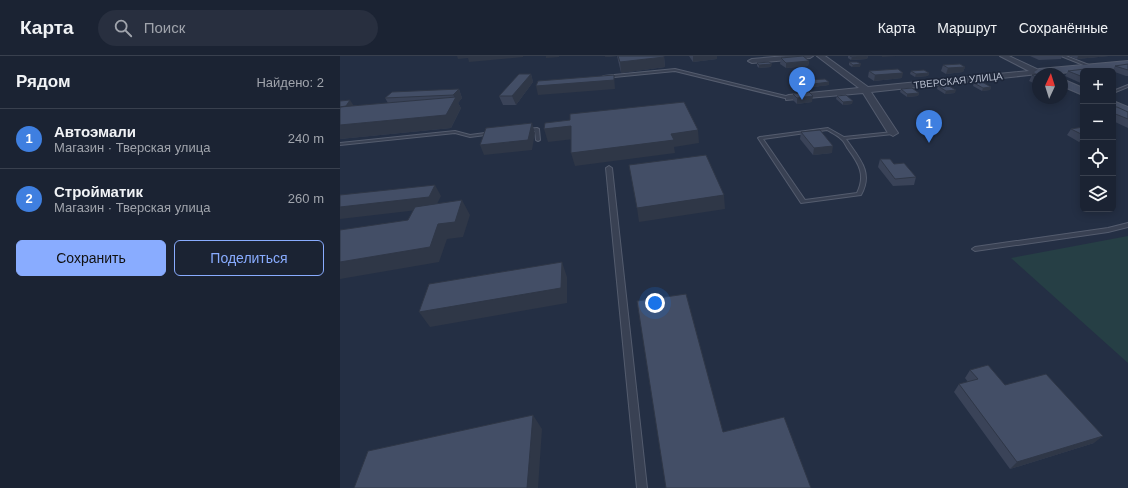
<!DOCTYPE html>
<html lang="ru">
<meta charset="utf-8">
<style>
:root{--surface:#1b2333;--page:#282f3f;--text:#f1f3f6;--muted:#a0a4ac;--line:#39404e;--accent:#89acff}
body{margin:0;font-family:Arial,sans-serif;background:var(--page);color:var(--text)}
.controls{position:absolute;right:12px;top:12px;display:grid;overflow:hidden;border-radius:6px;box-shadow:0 2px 10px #0003}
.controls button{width:36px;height:36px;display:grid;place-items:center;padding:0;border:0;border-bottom:1px solid var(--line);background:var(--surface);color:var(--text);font:20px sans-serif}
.compass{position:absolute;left:692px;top:12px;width:36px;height:36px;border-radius:50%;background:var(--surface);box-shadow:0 2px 10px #0003;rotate:4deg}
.you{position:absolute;left:315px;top:247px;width:14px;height:14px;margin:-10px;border:3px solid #fff;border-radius:50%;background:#1a73e8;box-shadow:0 0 0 6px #1a73e833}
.badge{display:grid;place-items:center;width:26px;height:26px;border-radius:50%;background:var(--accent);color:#fff;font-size:13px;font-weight:700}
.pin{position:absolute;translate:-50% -33px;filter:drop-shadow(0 1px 2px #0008)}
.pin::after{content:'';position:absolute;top:21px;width:14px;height:12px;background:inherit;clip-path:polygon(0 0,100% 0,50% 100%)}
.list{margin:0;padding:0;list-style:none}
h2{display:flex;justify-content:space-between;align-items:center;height:52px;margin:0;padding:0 16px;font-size:17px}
h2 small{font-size:13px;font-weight:400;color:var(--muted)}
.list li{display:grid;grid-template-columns:26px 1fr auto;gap:12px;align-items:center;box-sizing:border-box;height:60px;padding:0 16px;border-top:1px solid var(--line)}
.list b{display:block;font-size:15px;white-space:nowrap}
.list p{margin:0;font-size:13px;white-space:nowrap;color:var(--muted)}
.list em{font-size:13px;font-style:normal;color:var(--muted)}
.actions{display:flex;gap:8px;padding:12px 16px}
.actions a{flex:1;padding:9px 0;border:1px solid var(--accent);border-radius:6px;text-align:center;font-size:14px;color:var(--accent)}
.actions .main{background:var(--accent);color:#111}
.icon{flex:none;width:22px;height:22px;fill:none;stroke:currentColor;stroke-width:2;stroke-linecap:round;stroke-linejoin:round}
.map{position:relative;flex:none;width:788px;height:432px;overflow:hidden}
header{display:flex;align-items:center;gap:24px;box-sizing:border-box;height:56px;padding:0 20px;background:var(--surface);border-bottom:1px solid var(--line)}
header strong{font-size:19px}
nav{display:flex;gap:22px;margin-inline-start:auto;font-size:14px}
.search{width:280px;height:36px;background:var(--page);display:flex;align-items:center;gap:10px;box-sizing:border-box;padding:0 14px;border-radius:22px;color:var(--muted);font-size:15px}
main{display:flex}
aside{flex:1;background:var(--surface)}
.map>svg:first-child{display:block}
</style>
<header>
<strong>Карта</strong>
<div class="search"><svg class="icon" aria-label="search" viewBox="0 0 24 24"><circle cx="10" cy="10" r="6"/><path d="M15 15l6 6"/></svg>Поиск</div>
<nav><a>Карта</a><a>Маршрут</a><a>Сохранённые</a></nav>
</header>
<main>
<aside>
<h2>Рядом<small>Найдено: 2</small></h2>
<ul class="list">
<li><span class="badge" style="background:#3f7fe0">1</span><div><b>Автоэмали</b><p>Магазин · Тверская улица</p></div><em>240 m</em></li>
<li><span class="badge" style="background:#3f7fe0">2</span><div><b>Стройматик</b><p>Магазин · Тверская улица</p></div><em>260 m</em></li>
</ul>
<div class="actions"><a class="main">Сохранить</a><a>Поделиться</a></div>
</aside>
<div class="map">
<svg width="788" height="432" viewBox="0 0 788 432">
<rect width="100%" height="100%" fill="#242f44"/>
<path fill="#263f45" d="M788,180V307L671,202Z"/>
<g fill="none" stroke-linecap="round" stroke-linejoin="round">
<defs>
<path id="lane" d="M721,0H726L754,11L751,12Z
M335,13L450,41L451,42L449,43L335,15L264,22L262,21L264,20Z
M788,29V31L773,37V35Z
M197,72L199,73L200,84L198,85L196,84L195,75H185L183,74L185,73Z
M488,72L504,81L553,76L555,77L553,78L506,83C519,102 534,116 521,139L461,147L418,82L420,81ZM487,74C492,77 497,79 501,83C504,85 506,90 508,93C519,108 526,119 517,137L465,144L423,83Z
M115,75L130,79L153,76L155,77L153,78L130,81L115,77L0,89V87Z
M269,110L272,112L307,432H297L266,112Z
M788,167V171L768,176L635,195L632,193L635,191L768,172Z"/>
<path id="street" d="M446,0H473L470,2L412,7L408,5L412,3Z
M477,0H485L528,31L689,15L660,0H669L703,16L698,18L531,36L558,77L553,80L548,77L523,37L446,44V40L449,39L519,32Z"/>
<path id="secondary" d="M788,5V11L698,19L694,16L699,13Z
M722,23L743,32V39L722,30Z
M773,45L788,51V59L773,53Z"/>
</defs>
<use href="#lane" stroke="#545c6e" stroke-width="2"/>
<use href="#street" stroke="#545c6e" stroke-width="2"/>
<use href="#secondary" stroke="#545c6e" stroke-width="2"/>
<use href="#lane" fill="#394153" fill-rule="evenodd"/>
<use href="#street" fill="#394153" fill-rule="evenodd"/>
<use href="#secondary" fill="#465067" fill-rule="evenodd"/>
</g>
<path fill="#3a4358" d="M265,0H324L325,11L281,17L277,0L265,1Z
M349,0H377V3L353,6Z
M508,0H528L527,3L511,4L508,2Z
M690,0H722L721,3L699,4Z
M729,0H769L737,3Z
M441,2L469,5L468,10L446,12L440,8Z
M509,6L520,11H512L509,9Z
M417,7L431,11L419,12L417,10Z
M788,8V20H786L772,15L775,10Z
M603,9L625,11L623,16L606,18L601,15Z
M529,15L562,22L534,25L528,21Z
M571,15L589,17L588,20L575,21L570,18Z
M728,15H743V28L725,20Z
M191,18L193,26L176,49H163L159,40Z
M698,18V29L689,25L692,19Z
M469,24L489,26V29L473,31L469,27Z
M634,27L651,31L650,34L642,35L633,30Z
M598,30L615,37L605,38L597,33Z
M119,33L122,42L118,47L121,52L111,72L0,83V45L13,50L48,47L45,42Z
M561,33L579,37L578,40L567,41L560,36Z
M453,38L472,46L457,48L453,44Z
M497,40L512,48L503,49L496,43Z
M773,51L788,56V72L773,65Z
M743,71V86H739L727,79L731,73Z
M461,76L492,97L473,99L460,83Z
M540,103L554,108L576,121L574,129L553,130L538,111Z
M630,314L665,329L754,387L670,413L614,336L619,328L628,326L625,322Z"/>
<path fill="#2f3747" d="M117,0H183V1L129,6L128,2L118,3Z
M206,0H219V1L206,2Z
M265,0H277L265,1Z
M353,0H377V3L353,6Z
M528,0L527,3L511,4L512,1Z
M542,0H556L542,1Z
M738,0H769L737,3Z
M324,1L325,11L281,17L280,6Z
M469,5L468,10L446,12V7Z
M432,8L431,11L419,12V9Z
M521,8L520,11H512L513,9Z
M625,11L623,16L606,18L608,12Z
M563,17L562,22L534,25L535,19Z
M589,17L588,20L575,21L576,18Z
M191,18L193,26L176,49L172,40Z
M274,19L275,33L198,39L196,30Z
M489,26V29L473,31V28Z
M651,31L650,34L642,35L643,32Z
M119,33L122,42L118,47L121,52L111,72L0,83V69L115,42L113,39Z
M616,34L615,37L605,38L606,35Z
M579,37L578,40L567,41V38Z
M473,40L472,46L457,48V42Z
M10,44L14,50L0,58Z
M513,45L512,48L503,49V46Z
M192,67L195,77L192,94L144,99L140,89Z
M231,70L234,83L208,86L204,73Z
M358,74L359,87L334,91L335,97L235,110L231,97L331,78Z
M743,80V86H739Z
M493,90L492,97L473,99L474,92Z
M95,129L101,140L95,152L0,163V151Z
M384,139L385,153L299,166L297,152Z
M122,144L130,159L123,181L107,183L99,206L0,223V206L98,168Z
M222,206L227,221V247L90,271L79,256Z
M193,359L202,373L198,432H187Z
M763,380L754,387L670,413L677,406Z"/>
<path fill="#434e66" stroke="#2f3747" d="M278,0H324V1L280,6Z
M463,0L469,5L446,7L441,2Z
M510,0H526L512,1Z
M429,6L432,8L419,9L417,7Z
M509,6H517L521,8L513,9Z
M620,8L625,11L608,12L603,9Z
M788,8V14L775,10Z
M558,13L563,17L535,19L529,15Z
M745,13L751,15H743V21L728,15Z
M584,14L589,17L576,18L571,15Z
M179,18H191L172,40H159Z
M698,18V22L692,19Z
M274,19V24L196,30L198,25Z
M485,23L489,26L473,28L469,24Z
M642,26L651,31L643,32L634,27Z
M607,29L616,34L606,35L598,30Z
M572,32L579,37L567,38L561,33Z
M119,33L113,39L45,42L52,36Z
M469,36L473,40L457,42L453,38Z
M506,39L513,45L503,46L497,40Z
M116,41L106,59L0,69V51Z
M10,44L6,50L0,51V45Z
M344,46L358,74L331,78L334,84L231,97V70L204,73L205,67L230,64V58Z
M773,51H777L788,56V63L773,57Z
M192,67L188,84L140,89L146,72Z
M743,71V79L731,73Z
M480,74L493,90L474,92L461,76Z
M366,99L384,139L297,152L289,109Z
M540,103H550L554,108L564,107L576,121L555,123Z
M95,129L89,141L0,151V139Z
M122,144L115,166L98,168L90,191L0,206V174L68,164L75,151Z
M222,206L221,232L79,256L89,228Z
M346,238L383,376L444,361L471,432H326L297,245Z
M648,309L665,329L706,318L763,380L677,406L619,328L638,323L630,314Z
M193,359L187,432H14L28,395Z"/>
<g text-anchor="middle" stroke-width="3.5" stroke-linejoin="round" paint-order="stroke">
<g font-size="10" fill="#b6bdcd" stroke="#1d2639">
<text transform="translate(618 24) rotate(-6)" y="4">ТВЕРСКАЯ УЛИЦА</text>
</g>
</g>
</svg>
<div class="controls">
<button>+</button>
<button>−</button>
<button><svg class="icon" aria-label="locate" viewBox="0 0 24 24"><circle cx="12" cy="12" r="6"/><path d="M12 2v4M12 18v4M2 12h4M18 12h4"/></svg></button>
<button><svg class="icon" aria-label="layers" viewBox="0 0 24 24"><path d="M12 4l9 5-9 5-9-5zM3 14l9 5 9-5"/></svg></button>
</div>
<svg class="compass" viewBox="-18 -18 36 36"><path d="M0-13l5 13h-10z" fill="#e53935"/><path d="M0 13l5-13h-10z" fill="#a0a4ac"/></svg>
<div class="you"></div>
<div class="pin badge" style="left:589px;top:87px;background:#3f7fe0">1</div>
<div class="pin badge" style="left:462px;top:44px;background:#3f7fe0">2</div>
</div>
</main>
